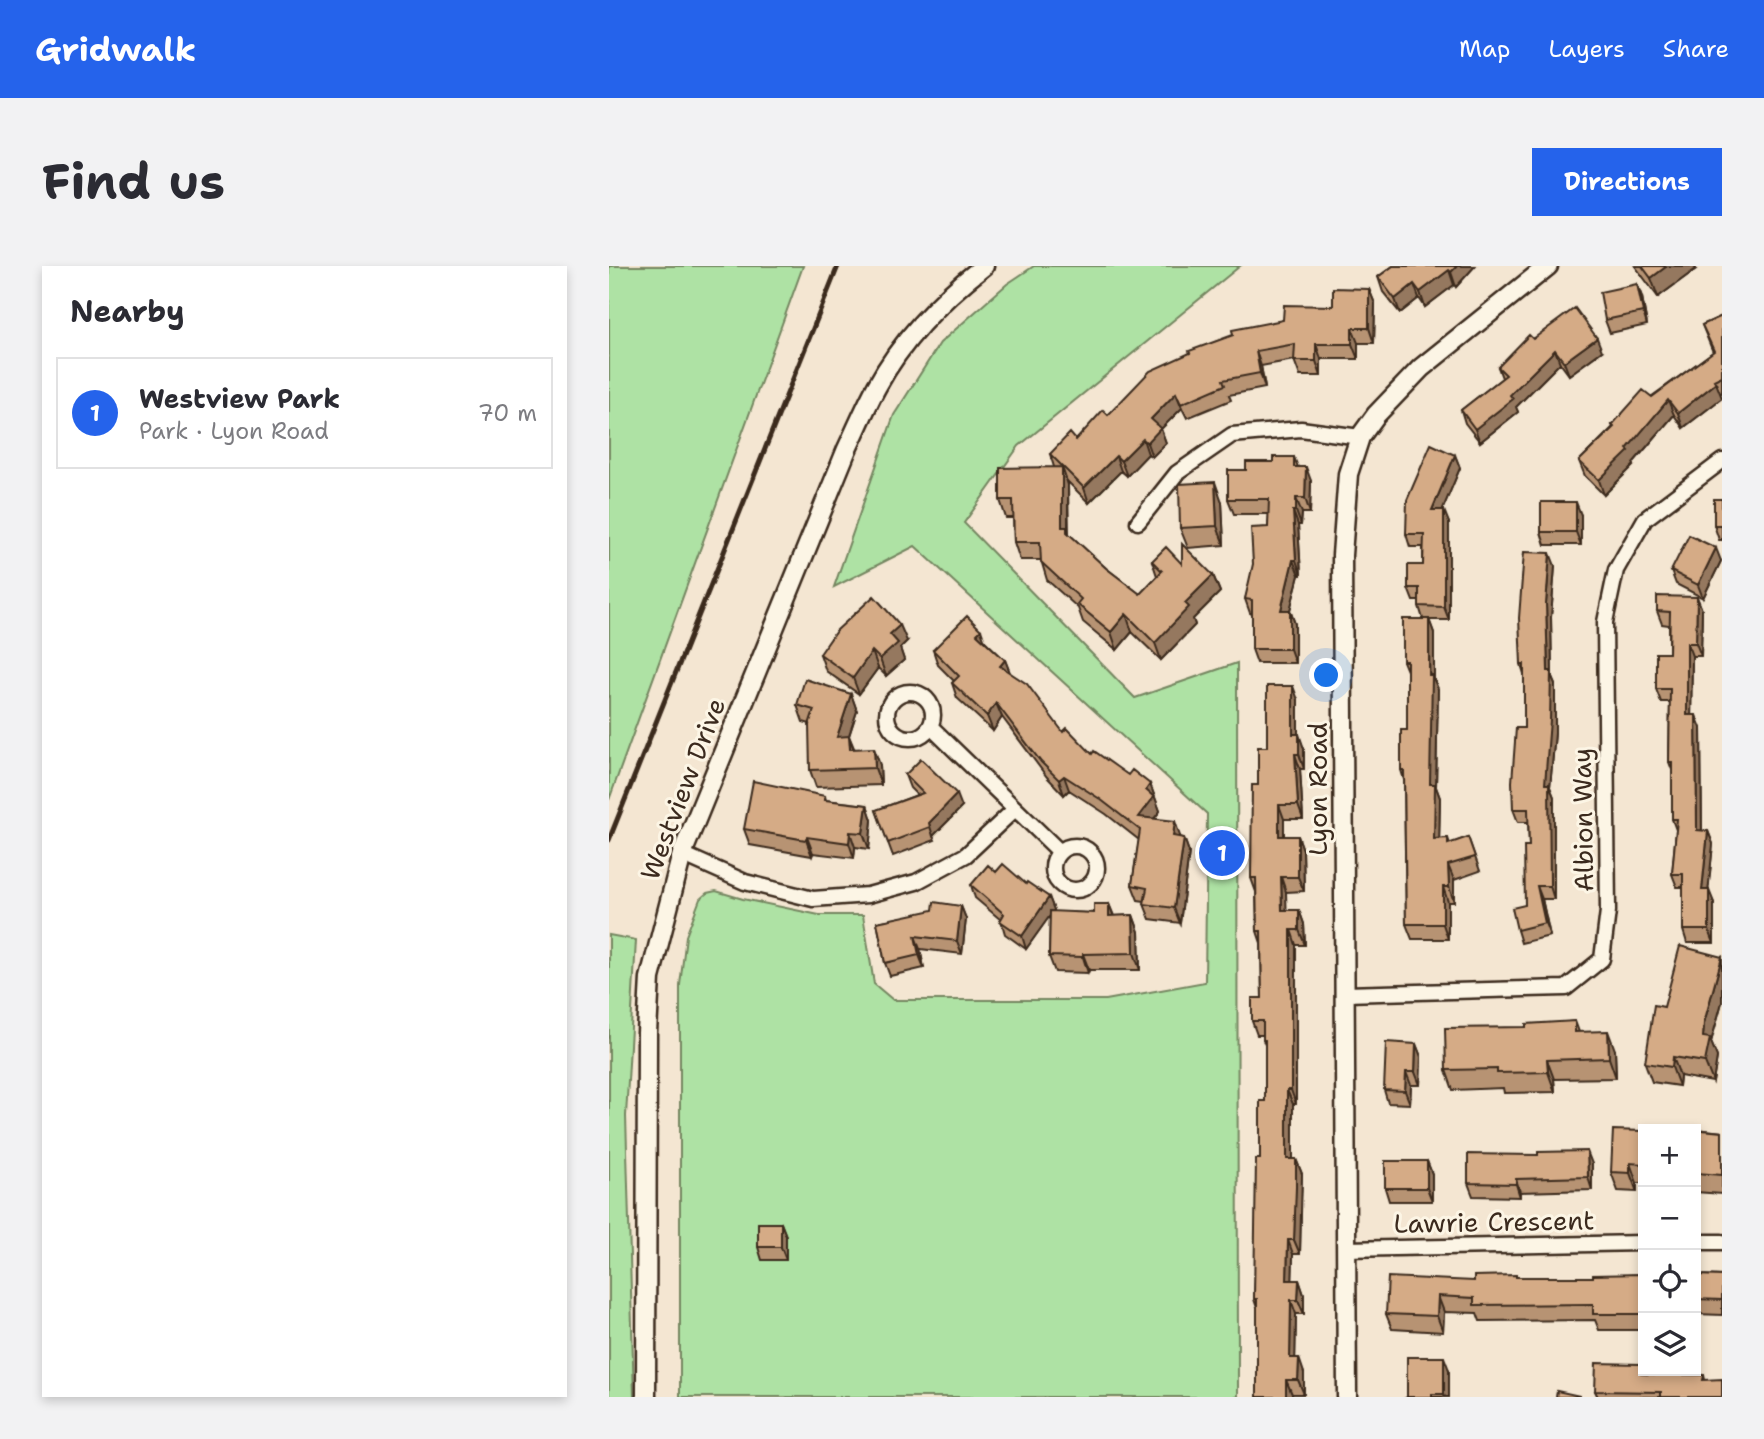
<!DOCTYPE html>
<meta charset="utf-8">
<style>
:root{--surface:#fff;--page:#f2f2f3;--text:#2b2b33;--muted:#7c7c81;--line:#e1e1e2;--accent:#2563eb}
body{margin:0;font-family:"Shantell Sans",sans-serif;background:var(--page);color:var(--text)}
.controls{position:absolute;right:21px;bottom:21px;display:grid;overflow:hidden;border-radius:0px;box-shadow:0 4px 10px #0003}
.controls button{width:63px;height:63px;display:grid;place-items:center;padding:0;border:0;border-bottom:2px solid var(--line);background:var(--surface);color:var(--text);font:35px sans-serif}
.you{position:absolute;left:718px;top:410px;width:24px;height:24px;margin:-18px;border:5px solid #fff;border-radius:50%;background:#1a73e8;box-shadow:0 0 0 10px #1a73e833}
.badge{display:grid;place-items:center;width:46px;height:46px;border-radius:50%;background:var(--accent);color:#fff;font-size:23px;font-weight:700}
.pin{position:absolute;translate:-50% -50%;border:4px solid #fff;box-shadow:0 2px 7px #0006}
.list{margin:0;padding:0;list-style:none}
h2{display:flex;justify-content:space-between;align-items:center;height:91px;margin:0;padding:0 28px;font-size:30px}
h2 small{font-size:23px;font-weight:400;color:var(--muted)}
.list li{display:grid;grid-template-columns:46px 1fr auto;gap:21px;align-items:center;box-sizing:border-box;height:112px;margin:0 14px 14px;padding:0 14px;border:2px solid var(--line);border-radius:0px}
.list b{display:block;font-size:26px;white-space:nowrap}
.list p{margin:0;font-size:23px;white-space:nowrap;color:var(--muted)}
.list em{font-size:23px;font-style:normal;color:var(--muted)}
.icon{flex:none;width:38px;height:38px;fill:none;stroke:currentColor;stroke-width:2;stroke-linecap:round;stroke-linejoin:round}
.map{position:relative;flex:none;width:1113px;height:1131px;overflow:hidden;border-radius:0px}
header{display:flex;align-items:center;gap:42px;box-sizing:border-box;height:98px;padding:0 35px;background:var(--accent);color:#fff}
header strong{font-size:33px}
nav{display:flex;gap:38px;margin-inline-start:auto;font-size:24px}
.intro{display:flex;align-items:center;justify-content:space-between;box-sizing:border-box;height:168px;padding:0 42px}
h1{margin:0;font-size:49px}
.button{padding:18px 32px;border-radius:0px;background:var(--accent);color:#fff;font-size:24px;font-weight:700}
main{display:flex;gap:42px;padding:0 42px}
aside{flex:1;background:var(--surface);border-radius:0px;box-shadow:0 4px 10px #0003}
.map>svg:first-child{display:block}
</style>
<header>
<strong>Gridwalk</strong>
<nav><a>Map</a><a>Layers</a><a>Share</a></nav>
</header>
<div class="intro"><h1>Find us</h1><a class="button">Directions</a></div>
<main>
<aside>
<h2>Nearby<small></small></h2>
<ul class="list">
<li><span class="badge">1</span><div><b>Westview Park</b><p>Park · Lyon Road</p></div><em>70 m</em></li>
</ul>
</aside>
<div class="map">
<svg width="1113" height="1131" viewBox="0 0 1113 1131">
<rect width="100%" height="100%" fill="#f4e6d2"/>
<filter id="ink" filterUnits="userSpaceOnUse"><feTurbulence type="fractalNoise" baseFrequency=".0143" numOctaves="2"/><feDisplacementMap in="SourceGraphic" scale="14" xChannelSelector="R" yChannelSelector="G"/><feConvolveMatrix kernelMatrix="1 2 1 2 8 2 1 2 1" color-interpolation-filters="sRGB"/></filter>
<g filter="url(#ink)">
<path fill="#aee2a4" stroke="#748661" stroke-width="2" d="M0,0H194L0,534Z
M425,0H631L410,180L355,257L526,432L628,397L629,1131H71V719L77,670L91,633L98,627L107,625L134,633L210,649H254L265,718L284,734H497L596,716L598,548L306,280L225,321L285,149L331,77L398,18Z
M0,669L27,674L17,850L25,1131H0Z"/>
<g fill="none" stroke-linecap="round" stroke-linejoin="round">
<defs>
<path id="minor" d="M529,256L568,207L623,169L692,163L751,171
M278 449a23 23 0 1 1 46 0a23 23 0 1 1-46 0Z
M321,460L451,586
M444 602a22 22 0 1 1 44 0a22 22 0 1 1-44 0Z
M73,588L136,616L204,633L259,629L307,616L357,589L406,543
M736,728L957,722L993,693L999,645L996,356L1007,304L1036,253L1113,195
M1087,976H1113
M736,983L1034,977"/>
<path id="tertiary" d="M37,1131L38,767L41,712L73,588L238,183C248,162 257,140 268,120C293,74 334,32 375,0
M738,1131L733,289L739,208L751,171L767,149L812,102L939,0"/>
</defs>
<use href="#minor" stroke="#3b2a1e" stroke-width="19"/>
<use href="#tertiary" stroke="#3b2a1e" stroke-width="23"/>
<use href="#minor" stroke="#fcf5e5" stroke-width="14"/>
<use href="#tertiary" stroke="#fcf5e5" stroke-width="18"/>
<path stroke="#3b2a1e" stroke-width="5" d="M0,574L229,0"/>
</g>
<path fill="#b79373" stroke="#3b2a1e" stroke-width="2" d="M784,0H866L847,21L845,19L816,41L810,32L791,47L774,26L769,11Z
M1026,0H1085L1087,3L1049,31Z
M1028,18L1033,31L1038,59L1001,67L996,54Z
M760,23L766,38L765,77H749V93H712V110H691L685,94L652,100L656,122L620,129L622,134L578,152L573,142L552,163L557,177L543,191L539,188L518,210L512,205L480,237L457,214L459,219L460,268L497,302L531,328L548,310L543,295L573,298L604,309L611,326L584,353L586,359L552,394L523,366L508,384L474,356L469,342L438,314L432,294H411L405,276L404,252H397L391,234L445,201L441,188L467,174L499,149L674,54L724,40Z
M1113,50V127L1111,128L1113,132L1074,162L1065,149L1024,197L1025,199L995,229L976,210L970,195L1004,161L1003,159L1104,86L1093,59Z
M924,73L993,85L960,109L951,97L907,141L909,146L871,176L856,157L852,144L893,112L889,101Z
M846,189L851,202L833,244L840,257V354H820L825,367V414L829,423L827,521L831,532L830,573L839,572L841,578L859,571L871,605L845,614V636H839V673H803L797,658L795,514L792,504L798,464V405L794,395L814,353L810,340V335H804L799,322L814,299V281H801L797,268Z
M685,191L689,201L702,215L701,247H693L692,259H689L692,309H690L681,344L686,358V397H648L643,383V348L641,347L636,333L659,261L660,248H625L619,233L637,204Z
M1113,233V274H1110L1105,259Z
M613,236L615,279L579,282L571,262Z
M972,249V279H936L932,266Z
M1112,295L1094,332L1067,318L1062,305Z
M946,300L942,351L943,411L946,418V467L941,521L945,531V633H933L941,670L912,677L908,664L916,639L920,580L919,556H909L904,543L915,462V408L912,398Z
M1088,331L1093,344L1092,390H1083L1082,449L1092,462L1093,565H1099L1104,578L1099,624L1105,637V677H1078L1074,664V621H1068L1063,608L1067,564L1063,553V504L1060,496L1061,436H1052L1047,423L1060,387V359L1053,358L1048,345Z
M298,375L291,382L295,394L277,410L269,402L250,428L217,405L211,388Z
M376,375L396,394L401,407L454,466L483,488L519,509L541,518L551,545L545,553L571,570V571L575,572L580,586L571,657L541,653L535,638L536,635L529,634L523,619L530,574L497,548L460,524L455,529L438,511L393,451L384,465L348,432L343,417L345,415L329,399L324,384Z
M242,428L248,445L240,470L245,482L271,499L272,519L207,521L201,504V458L194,456L188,439Z
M689,434V468L695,483V503H691L694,553H675V570H689L694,584L695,625L677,626V644H690L695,658L696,679H687V838H684V893H687L693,908L692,935L691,988H684L683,1014H690L695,1029V1048H687L686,1092L695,1107V1128H683V1131H648V1042L645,1033L651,893L656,835V779L654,774V769H648L643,755L653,732L652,677L648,665L647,626L642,612L649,519L658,481Z
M296,509L353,541L324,570L326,574L284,590L267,544L308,529L301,522Z
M216,530L217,534L258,539L263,554L260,583L246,581L245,592L204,587L203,590L141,579L135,563Z
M387,606L417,618L440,631L445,644L444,646L485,647L500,638L505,650L524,649L530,666L531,704H480L479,707L446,706L440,690L441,649L417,683L396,668L392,654L366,632L362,619Z
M352,640L357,653L353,688L311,683L315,702L281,710L276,697L268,656Z
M1113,691V736L1102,776L1108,791L1104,816L1071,810L1070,820L1043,816L1036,797L1055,741Z
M966,755L970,766L1006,784L1007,812L945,813L946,826L895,827L894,822L844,824L837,804L917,761Z
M807,778L812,791L811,819H802L801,838L779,837L775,824Z
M1087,863L1113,866V928L1087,926Z
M1034,865V917H1028V926L1009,925L1002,906Z
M929,889L983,898V924L911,926V931L864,930L859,917Z
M818,895L823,908V935H780L776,922Z
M172,957L177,970V994H153L149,981Z
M1034,1008V1064H990L986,1054L871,1055L868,1047L835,1046L834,1066L783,1063L777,1048L865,1015L907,1011H984Z
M1087,1009L1113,1010V1049L1087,1048Z
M840,1104V1131H798Z
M1035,1108L1095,1109L1096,1114L1113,1131H989L986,1125Z"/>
<path fill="#95785e" stroke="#3b2a1e" stroke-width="2" d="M848,0H866L847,21L842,6Z
M1058,0H1085L1087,3L1049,31L1042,12Z
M840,4L845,19L816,41L811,26Z
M805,18L810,32L791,47L786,33Z
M1028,18L1033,31L1038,59L1034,46Z
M760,23L766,38L765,77L760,62Z
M743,62L749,77V93L743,78Z
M988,72L993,85L960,109L955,96Z
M707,78L712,93V110L707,95Z
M946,84L951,97L907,141L909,146L871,176L866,163Z
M647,85L652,100L656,122L651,107Z
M1107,117L1113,132L1074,162L1069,147Z
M567,127L573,142L552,163L557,177L543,191L538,177L542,153Z
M1059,134L1065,149L1024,197L1025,199L995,229L990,214Z
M534,173L539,188L518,210L512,195Z
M846,189L851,202L828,257L823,244Z
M507,190L512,205L480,237L475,222Z
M453,201L459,219V266L464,279L453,261Z
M697,201L702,215L701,247L696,232Z
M606,216L613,236L615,279L608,260Z
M687,232L693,247L692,259L687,245Z
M967,236L972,249V279L967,266Z
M835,244L840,257V354L835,341Z
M684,245L689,259L692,309L687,294Z
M1107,282L1112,295L1094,332L1089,319Z
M941,287L946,300L942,351L943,411L946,418V467L941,521L945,531V633L941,620L936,518L939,405L937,338Z
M684,294L690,309L681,344L686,358V397L681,383L672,344Z
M604,309L611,326L584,353L586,359L552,394L546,377L576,337Z
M1088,331L1093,344L1092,390L1087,377Z
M517,348L523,366L508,384L502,366Z
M820,353L825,367V414L829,423L827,521L831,532L830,587L825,573L821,518Z
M291,359L298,375L291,382L295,394L277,410L271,393L281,368Z
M372,364L377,378L368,368Z
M1078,377L1083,390L1082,462L1078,449Z
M263,385L269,402L250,428L244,412Z
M396,394L402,409L391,400Z
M684,420L689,434V483L684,468Z
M242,428L248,445L234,487L228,471Z
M387,437L393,451L384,465L378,450Z
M1087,449L1092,462L1093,577L1088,564Z
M690,468L695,483V503L690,488Z
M240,470L246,487L241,483Z
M265,482L271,499L272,519L266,502Z
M686,488L691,503L694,553L689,539Z
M455,510L460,524L455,529L450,514Z
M541,518L551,545L535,565L530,551L537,524Z
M348,528L353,541L324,570L320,557Z
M258,539L263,554L260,583L254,567Z
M670,539L675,553V585L670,570Z
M566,555L571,570L569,585L564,570Z
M1099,565L1104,578L1098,637L1093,624Z
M241,566L246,581L245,592L240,577Z
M689,570L694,584L695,625L689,611Z
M198,571L204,587L203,590L197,574Z
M575,572L580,586L571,657L565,642Z
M839,599L845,614V636L840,621Z
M672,611L677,626L678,658L673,644Z
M928,620L933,633L941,670L936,657Z
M834,621L839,636V673L834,658Z
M1100,624L1105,637V677L1100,664Z
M440,631L445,644L417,683L413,670Z
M500,638L506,654L500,650Z
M352,640L357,653L353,688L348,675Z
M690,644L695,658L696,679L690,664Z
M524,649L530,666L531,704L525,687Z
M682,664L687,679V838L682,824Z
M306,670L311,683L315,702L310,689Z
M474,688L480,704L479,707L474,691Z
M1113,691V736L1102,776L1108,791L1104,816L1096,796L1094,771L1095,757Z
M999,765L1006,784L1007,812L1000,792Z
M807,778L812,791L811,819L806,806Z
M1064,791L1071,810L1070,820L1063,801Z
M938,794L945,813L946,826L939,806Z
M797,806L802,819L801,838L796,825Z
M678,824L684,838V908L678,893Z
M978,885L983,898V924L979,911Z
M687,893L693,908L691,988L685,974Z
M818,895L823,908V935L818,922Z
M1021,897L1028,917V926L1021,907Z
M907,913L911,926V931L907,918Z
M172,957L177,970V994L172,981Z
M679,974L684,988L683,1029L678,1014Z
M690,1014L695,1029V1048L689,1034Z
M829,1030L835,1046L834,1066L828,1050Z
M682,1034L687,1048L686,1107L681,1092Z
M835,1091L840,1104V1131H836L835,1128Z
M690,1092L695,1107V1128L689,1114Z
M677,1114L683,1128V1131H677Z"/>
<path fill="#d5ab86" stroke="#3b2a1e" stroke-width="2" d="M784,0H848L842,6L840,4L811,26L805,18L786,33L769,11Z
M1033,0H1058L1042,12Z
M1028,18L1034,46L996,54L991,26Z
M724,22L760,23V62H743V78H707V95H685L686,78L647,85L651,107L614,114L616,119L572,138L567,127L542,153L552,162L538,177L534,173L512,195L507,190L475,222L441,188L461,167L467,174L494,144L499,149L541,105L581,87L580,85L624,69L623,64L674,54L675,39L724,40Z
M966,42L988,72L955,96L946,84L901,129L904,133L866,163L852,144L897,109L889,101L920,69L924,73Z
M1113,50V110L1105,114L1107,117L1069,147L1059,134L1018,183L1020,185L990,214L970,195L1005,161L1003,159L1034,124L1043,131L1105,85L1093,59Z
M822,178L846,189L823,244H835V341L810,340V322H799V299H814L815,268H797L798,234Z
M664,191H685V201H697L696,232H687V245H684L687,294H684L672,344H681V383H643V334L636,333L644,298L642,262L659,261L660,233H619V204H637V196H664Z
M453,201V261H458V266L497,302L531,328L553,305L543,295L557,281L573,298V278L604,309L576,337L580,341L546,377L517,348L502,366L468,338L472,333L432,296L431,276H405L404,234H391V202Z
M606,216L608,260L571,262L570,218Z
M1105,233H1113V259H1105Z
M932,236H967V266H932Z
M1080,269L1107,282L1089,319L1062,305Z
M915,286L941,287L937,338L939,405H942L941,454L936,518H940L941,620H928L936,657L908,664L903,642L916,639L915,580H920L919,543H904L903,516L907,462H915V398H912L910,352Z
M265,330L291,359L281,368L289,377L271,393L263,385L244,412L211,388L227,365Z
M1048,330L1088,331L1087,377H1078V449H1087L1088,564L1099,565L1093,624H1100V664H1074V608H1063L1068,553H1063V496H1060L1061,423H1047V387H1060L1061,346L1048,345Z
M358,350L372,364L368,368L396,394L391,400L418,418L454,466L458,462L483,488L485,485L519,509L523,504L541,518L537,524L545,531L530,551L566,555L564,570L575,572L565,642L535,638L538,622L523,619L531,564L491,533L455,510L450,514L432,496L387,437L378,450L343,417L350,410L324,384Z
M794,353H820V409H823L821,518H826L825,573L839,572V578L859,571L866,591L839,599L840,621H834V658H797L795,504H792V464H798V395H794Z
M196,413L242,428L228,471L240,470L241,483L265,482L266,502L201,504L200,459L205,444L188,439Z
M658,420H684V468H690V488H686L689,539H670V570H689V611H672L673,644H690V664H682V824H678V893H687V921L685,974H679L678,1014H690L689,1034H682L681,1092H690L689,1114H677V1131H648V1033H645L647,893H651V835H656V774H654V755H643V732H653L652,665H648L647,612H642L643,519H649V481H658Z
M312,493L348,528L320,557L321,561L279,577L267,544L314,527L296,509Z
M144,515L216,530L215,534L258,539L254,567L241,566L240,577L198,571L197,574L135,563Z
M394,598L417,618L418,616L440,631L413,670L391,655L395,648L362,619L379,599L387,606Z
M325,636L352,640L348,675L306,670L310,689L276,697L268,656L324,644Z
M485,638H500V650L524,649L525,687L474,688V691L440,690L441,645L485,647Z
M1071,680L1113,691L1095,757L1094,771L1101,772L1096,796L1064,791L1063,801L1036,797L1045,739L1055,741Z
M966,755V766L999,765L1000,792L938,794L939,806L888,807V803L837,804L836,762L917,761V758Z
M777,776L807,778L806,806H797L796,825L775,824Z
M1073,862L1113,866V909L1087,907V863H1073Z
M1004,864L1034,865V898L1021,897V907L1002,906Z
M978,885L979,911L907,913V918L859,917V888L929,889V886Z
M776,895H818V922H776Z
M149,957H172V981H149Z
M1034,1008V1048H984V1038L865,1039V1032L829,1030L828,1050L777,1048L779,1011L865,1015V1010L907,1009V1011H984V1009Z
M1087,1009L1113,1010V1034L1087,1033Z
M798,1091H835V1128H823V1131H798Z
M987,1097L1032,1098V1108L1095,1109L1094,1114L1113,1113V1131H1052V1126L986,1125Z
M948,1125L971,1130V1131H947Z"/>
</g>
<g text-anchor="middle" stroke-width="6" stroke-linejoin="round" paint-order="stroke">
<g font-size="26" fill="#3b2a1e" stroke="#fcf5e5">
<text transform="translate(74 523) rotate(-69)" y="9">Westview Drive</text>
<text transform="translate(709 523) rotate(-90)" y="9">Lyon Road</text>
<text transform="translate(974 554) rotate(-91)" y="9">Albion Way</text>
<text transform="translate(885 956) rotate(-1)" y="9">Lawrie Crescent</text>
</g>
</g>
</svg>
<div class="controls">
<button>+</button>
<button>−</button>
<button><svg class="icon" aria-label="locate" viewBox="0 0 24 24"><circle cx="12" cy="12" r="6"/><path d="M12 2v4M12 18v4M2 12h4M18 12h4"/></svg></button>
<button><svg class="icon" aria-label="layers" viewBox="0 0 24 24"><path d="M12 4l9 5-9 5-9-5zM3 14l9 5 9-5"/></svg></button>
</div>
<div class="you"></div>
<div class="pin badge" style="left:613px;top:587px">1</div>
</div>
</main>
